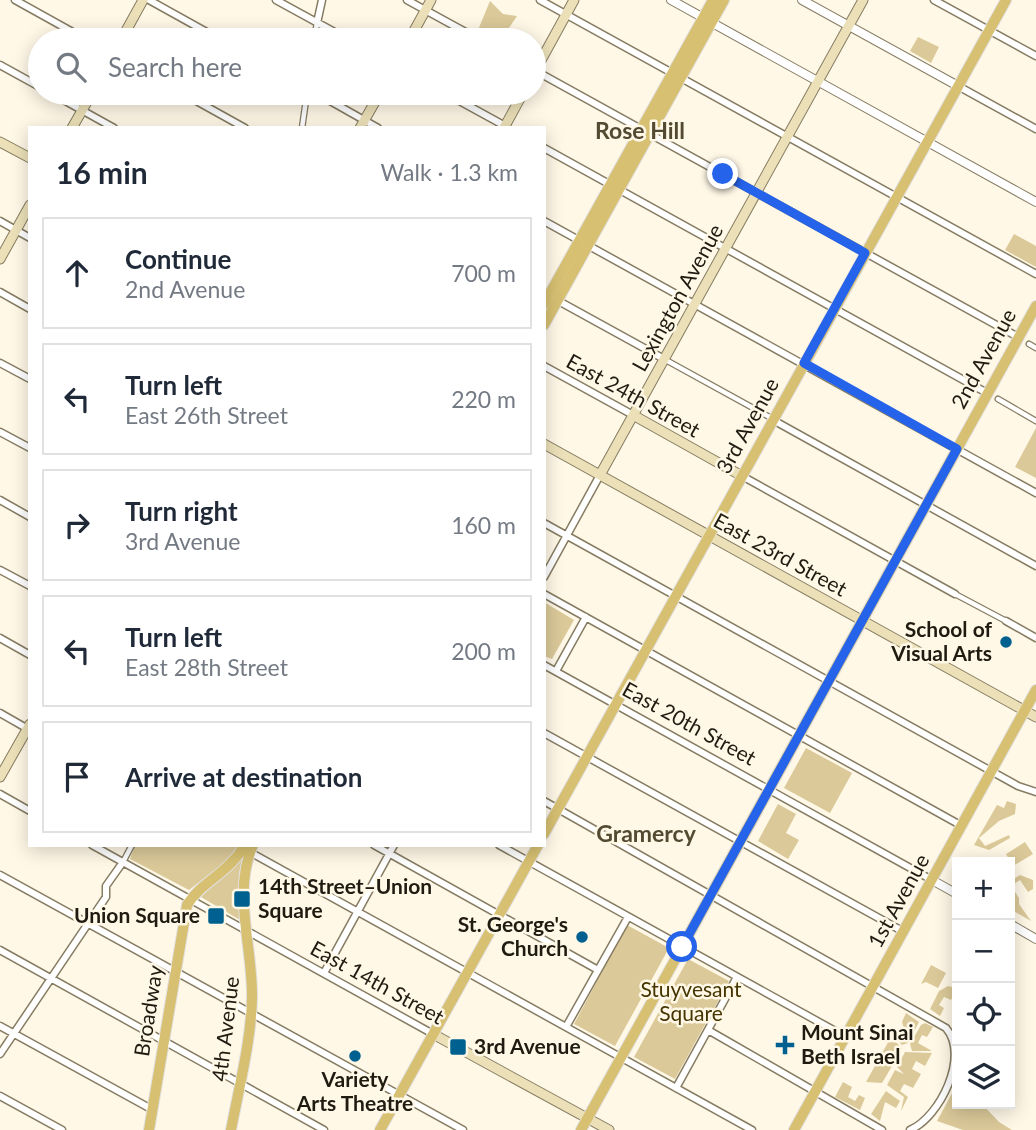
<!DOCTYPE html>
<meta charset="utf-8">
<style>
:root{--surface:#fff;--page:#f6f6f7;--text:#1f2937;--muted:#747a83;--line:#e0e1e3}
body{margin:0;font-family:Lato,sans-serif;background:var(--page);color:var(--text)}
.controls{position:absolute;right:21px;bottom:21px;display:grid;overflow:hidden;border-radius:0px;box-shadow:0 4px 18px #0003}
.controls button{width:63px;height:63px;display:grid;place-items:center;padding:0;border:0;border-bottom:2px solid var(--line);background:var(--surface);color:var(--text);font:35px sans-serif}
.stop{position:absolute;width:21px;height:21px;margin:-16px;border:5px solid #2563eb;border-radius:50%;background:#fff}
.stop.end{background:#2563eb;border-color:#fff;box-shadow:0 2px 7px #0008}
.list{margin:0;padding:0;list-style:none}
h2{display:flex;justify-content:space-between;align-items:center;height:91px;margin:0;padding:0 28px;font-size:30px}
h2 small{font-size:23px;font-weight:400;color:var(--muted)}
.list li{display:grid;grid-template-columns:46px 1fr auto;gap:21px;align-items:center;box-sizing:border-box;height:112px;margin:0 14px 14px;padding:0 14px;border:2px solid var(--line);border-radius:0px}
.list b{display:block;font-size:26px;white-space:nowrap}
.list p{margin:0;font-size:23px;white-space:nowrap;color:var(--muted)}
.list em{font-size:23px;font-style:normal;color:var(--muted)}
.icon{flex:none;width:38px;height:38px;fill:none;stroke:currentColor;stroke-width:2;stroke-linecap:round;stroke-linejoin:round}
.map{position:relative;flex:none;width:1036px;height:1130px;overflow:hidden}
.search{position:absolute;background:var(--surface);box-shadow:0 4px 18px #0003;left:28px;top:28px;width:518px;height:77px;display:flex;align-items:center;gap:18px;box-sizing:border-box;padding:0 24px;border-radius:38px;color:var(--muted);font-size:26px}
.panel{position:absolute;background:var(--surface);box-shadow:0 4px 18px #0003;left:28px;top:126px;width:518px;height:721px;border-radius:0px}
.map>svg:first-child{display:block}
</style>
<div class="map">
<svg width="1036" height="1130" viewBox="0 0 1036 1130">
<rect width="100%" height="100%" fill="#fff8e7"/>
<path fill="#dbc999" d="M490,1L503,14L517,16L501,40L478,30Z
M918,37L939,47L931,63L910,51Z
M1014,234L1036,246V267L1005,250Z
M1036,428V478L1015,467Z
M544,602L574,620L552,659L544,656Z
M806,748L852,773L830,813L784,788Z
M1007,801L1016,804L1015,814L999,821L979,838L985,846L1009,835L1010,838L989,850L974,845L997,805L1004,808Z
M778,804L796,814L786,833L799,840L788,859L758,841Z
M1025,842L1033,854L1013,866L1006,854Z
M135,845H239L233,856L189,890L130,859Z
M243,857L239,874L240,920L201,897Z
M1020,875L1033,880V889L1028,892L1020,880L1011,886L1019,898V904L1031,921L1010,909V881Z
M627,925L669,948L615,1046L574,1024Z
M688,959L729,981L675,1079L634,1057Z
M931,965L946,973L938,988L926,982L921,984Z
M948,986L957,988L951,1000L944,997L939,1005L944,1008L940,1016L930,1009L939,991Z
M906,1013L919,1022L908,1043L902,1045L893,1036L901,1040L905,1033L902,1022Z
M925,1023L933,1027L927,1037L922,1035L918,1043L932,1051H912L910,1044L921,1025Z
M891,1037L902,1048L901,1051L882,1083L866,1082Z
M905,1052L932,1053L925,1066L916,1061L912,1069L921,1074L913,1088L904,1084L900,1091L908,1097L901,1111L904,1097L887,1085L895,1070L904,1074L897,1067Z
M843,1082L852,1087L848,1097L855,1101L859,1095L865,1098L860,1110L835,1097Z
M957,1084V1104H982L999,1122L1012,1130H963L937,1121Z
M886,1091L900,1101L896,1108L885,1102L880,1121L871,1114Z"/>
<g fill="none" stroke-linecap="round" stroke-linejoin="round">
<defs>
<path id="pedestrian" d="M314,40L317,23
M302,128L307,93
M1029,344L1036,348
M664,359L773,419
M998,399L1036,421
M955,594L1006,621
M123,862L132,845"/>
<path id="minor" d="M15,0L87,40
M149,0L221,40
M276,0L349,40
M407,0L480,40
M540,0L1036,274
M934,0L1036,56
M317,23L322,0
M0,65L40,87
M534,70L1018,337
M958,86L1036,129
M51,93L114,128
M182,93L245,128
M316,93L378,128
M445,93L507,127
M544,148L987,393
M0,221L30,238
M544,221L1036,493
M0,292L30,309
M544,293L664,359
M0,363L30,379
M544,366L633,415
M773,420L1036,566
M0,432L30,448
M742,476L955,594
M0,500L30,517
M544,523L1018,786L1036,792
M0,570L30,586
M544,577L600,475
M544,594L962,826
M1006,621L1036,638
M0,638L30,655
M544,665L932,880
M556,671L586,617
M0,713L28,729
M544,733L904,932
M0,794L30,811
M544,801L946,1028C970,1056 940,1117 910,1130
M92,845L433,1034
M374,845L598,970
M499,845L846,1037
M248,851L752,1130
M0,875L463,1130
M0,950L324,1130
M324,973L394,845
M0,1026L153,1110
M566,1027L628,917
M708,1030L882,1130
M0,1054L106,897V886L123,862
M676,1088L737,977
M0,1096L62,1130"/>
<path id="tertiary" d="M671,0L1036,202
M802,0L958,86
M932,880L957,894
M1010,924L1036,939"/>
<path id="secondary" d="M121,40L143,0
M409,40L431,0
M534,73L574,0
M72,128L92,93
M360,128L380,93
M504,128L523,93
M0,142L30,158
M0,259L30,205
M633,415L742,476
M544,444L1036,717
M600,475L863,0
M0,777L30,724
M433,1034L609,1130"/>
<path id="primary" d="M544,304L713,0
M544,325L724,0
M544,834L1006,0
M149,1130L187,905C202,881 228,874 245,845
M231,1130C239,1087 251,1042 252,998C253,948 232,892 253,845
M380,1130L538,845
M581,1130L1036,306
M794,1130L1036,690"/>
</defs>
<use href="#pedestrian" stroke="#867c62" stroke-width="7"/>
<use href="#minor" stroke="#867c62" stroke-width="9"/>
<use href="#tertiary" stroke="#867c62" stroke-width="10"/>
<use href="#secondary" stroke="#867c62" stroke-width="11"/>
<use href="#primary" stroke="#e0dfde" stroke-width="12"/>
<use href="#pedestrian" stroke="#fff" stroke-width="4.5"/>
<use href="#minor" stroke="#fff" stroke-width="6"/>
<use href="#tertiary" stroke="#fff" stroke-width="8"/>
<use href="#secondary" stroke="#ebe0b8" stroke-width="9"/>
<use href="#primary" stroke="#d7c072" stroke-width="10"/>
</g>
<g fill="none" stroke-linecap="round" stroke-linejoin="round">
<path stroke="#2563eb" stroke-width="9" d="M682,947L957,449L804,363L865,253L723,174"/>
</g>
<g fill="#00608f" stroke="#fff8e7" stroke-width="2.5">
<circle cx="1006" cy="642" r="7"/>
<rect x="233" y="890" width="18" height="18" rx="3.5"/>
<rect x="207" y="907" width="18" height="18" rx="3.5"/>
<circle cx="582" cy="937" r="7"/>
<path d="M781.5 1034.5h7v7h7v7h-7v7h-7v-7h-7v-7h7z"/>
<rect x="449" y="1038" width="18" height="18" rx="3.5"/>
<circle cx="355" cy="1056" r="7"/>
</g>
<g text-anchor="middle" stroke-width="5" stroke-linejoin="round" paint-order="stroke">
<g font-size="21" fill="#1f1b11" stroke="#fff8e7">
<text transform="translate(678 298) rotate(-61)" y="7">Lexington Avenue</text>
<text transform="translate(984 359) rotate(-61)" y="7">2nd Avenue</text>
<text transform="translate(633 396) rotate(29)" y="7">East 24th Street</text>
<text transform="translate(748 426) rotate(-61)" y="7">3rd Avenue</text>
<text transform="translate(780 555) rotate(29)" y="7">East 23rd Street</text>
<text transform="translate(689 724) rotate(29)" y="7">East 20th Street</text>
<text transform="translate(899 901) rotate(-61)" y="7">1st Avenue</text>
<text transform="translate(377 983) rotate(29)" y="7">East 14th Street</text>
<text transform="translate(149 1011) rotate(-81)" y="7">Broadway</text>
<text transform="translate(226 1029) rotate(-83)" y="7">4th Avenue</text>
</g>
<g font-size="21" font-weight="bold" fill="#1f1b11" stroke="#fff8e7" text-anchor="end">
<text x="992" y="637">School of<tspan x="992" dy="24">Visual Arts</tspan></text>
<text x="258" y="894" text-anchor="start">14th Street–Union<tspan x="258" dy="24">Square</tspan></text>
<text x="200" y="923">Union Square</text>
<text x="568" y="932">St. George's<tspan x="568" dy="24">Church</tspan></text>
<text x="801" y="1040" text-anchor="start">Mount Sinai<tspan x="801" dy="24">Beth Israel</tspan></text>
<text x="474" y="1054" text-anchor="start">3rd Avenue</text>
<text x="355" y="1087" text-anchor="middle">Variety<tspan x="355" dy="24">Arts Theatre</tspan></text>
</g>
<g font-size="21" fill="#453502" stroke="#fff8e7">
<text x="691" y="997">Stuyvesant<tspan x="691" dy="24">Square</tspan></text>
</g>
<g font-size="23" font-weight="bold" fill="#534a31" stroke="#fff8e7">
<text x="640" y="139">Rose Hill</text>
<text x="646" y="842">Gramercy</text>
</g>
</g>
</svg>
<div class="controls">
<button>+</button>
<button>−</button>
<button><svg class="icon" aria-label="locate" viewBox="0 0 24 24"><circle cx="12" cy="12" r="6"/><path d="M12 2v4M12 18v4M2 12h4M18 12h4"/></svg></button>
<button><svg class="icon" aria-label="layers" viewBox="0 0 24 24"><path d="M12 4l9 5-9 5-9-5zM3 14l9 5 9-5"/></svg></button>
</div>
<div class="stop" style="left:682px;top:947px"></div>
<div class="stop end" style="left:723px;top:174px"></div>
<div class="search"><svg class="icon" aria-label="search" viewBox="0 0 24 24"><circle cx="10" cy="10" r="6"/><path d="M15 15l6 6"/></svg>Search here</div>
<section class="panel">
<h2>16 min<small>Walk · 1.3 km</small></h2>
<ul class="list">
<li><svg class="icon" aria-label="ahead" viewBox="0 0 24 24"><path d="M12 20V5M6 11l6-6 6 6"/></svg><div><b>Continue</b><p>2nd Avenue</p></div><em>700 m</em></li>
<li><svg class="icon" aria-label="left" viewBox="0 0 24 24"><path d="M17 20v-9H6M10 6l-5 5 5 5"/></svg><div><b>Turn left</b><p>East 26th Street</p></div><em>220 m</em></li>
<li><svg class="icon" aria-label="right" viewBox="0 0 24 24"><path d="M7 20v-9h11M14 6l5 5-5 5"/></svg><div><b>Turn right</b><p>3rd Avenue</p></div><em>160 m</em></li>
<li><svg class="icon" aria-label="left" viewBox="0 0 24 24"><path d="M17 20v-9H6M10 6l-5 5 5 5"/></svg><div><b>Turn left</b><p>East 28th Street</p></div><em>200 m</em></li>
<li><svg class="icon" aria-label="arrive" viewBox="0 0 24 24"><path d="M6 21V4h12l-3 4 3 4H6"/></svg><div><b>Arrive at destination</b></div></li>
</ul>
</section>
</div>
